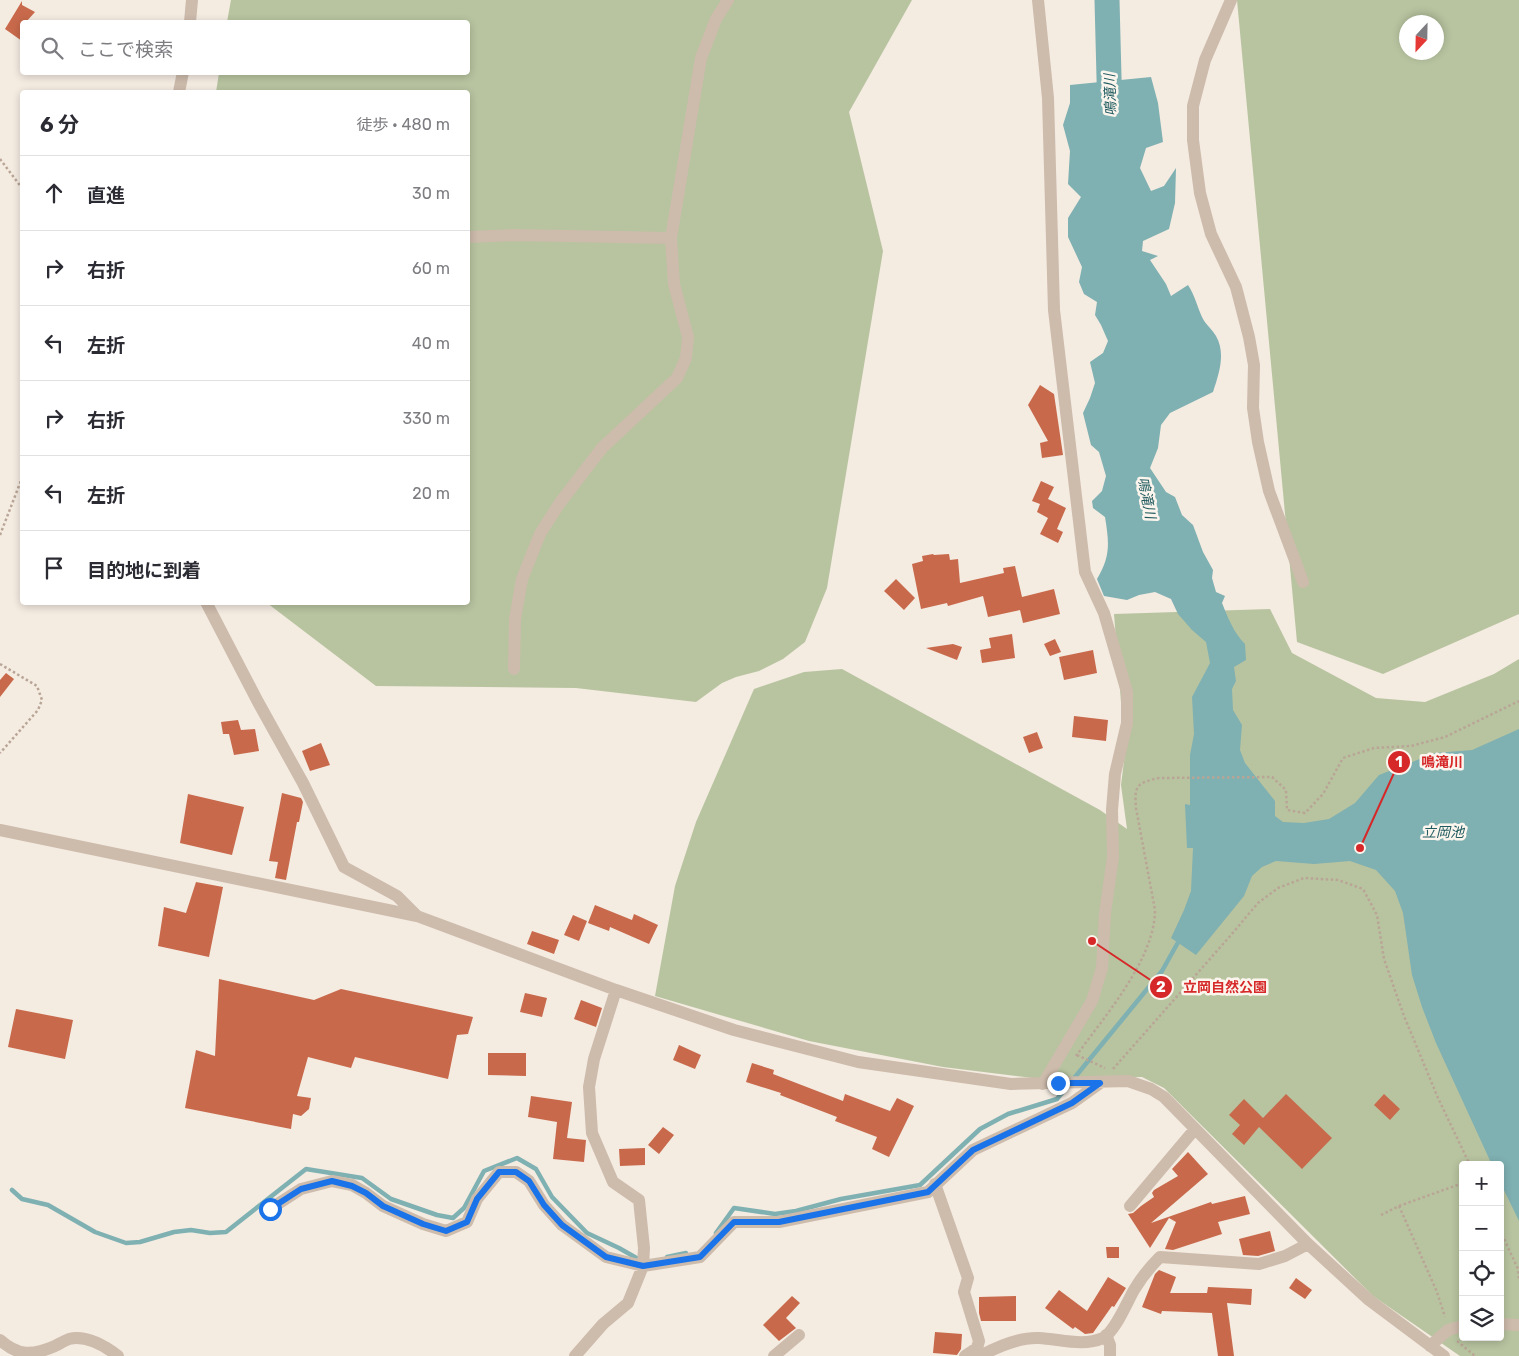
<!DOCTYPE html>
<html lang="ja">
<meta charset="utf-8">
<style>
:root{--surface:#fff;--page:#f2f2f3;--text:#2b2b33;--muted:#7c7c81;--line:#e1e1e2}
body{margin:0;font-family:Rubik,"Noto Sans JP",sans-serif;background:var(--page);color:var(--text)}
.controls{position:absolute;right:15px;bottom:15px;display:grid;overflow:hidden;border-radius:5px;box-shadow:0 2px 8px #0003}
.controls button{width:45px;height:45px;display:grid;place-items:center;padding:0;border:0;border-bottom:1px solid var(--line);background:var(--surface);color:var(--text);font:25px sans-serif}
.compass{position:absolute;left:1399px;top:15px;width:45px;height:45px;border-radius:50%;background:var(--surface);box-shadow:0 2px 8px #0003;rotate:202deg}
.stop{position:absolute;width:15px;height:15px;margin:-11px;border:4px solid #1a73e8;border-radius:50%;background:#fff}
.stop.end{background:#1a73e8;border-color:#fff;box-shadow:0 1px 5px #0008}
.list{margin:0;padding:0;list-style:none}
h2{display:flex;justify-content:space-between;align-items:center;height:65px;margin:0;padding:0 20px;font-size:21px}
h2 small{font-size:16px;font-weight:400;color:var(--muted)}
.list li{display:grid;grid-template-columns:32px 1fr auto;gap:15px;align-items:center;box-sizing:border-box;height:75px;padding:0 20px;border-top:1px solid var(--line)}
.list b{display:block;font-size:19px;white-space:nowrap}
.list em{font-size:16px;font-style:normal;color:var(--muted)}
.icon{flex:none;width:28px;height:28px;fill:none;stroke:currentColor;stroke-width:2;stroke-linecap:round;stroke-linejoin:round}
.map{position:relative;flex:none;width:1519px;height:1356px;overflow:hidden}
.search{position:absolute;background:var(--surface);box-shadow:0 2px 8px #0003;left:20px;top:20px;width:450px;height:55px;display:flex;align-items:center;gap:12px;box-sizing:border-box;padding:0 18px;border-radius:5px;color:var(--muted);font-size:19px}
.panel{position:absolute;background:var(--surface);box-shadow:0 2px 8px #0003;left:20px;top:90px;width:450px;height:515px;border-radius:5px}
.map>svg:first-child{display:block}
</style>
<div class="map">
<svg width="1519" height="1356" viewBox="0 0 1519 1356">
<rect width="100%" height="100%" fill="#f4ebe1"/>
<path fill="#b8c4a0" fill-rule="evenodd" d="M231,0H912L849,112L883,251L827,588L805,642L783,659L759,671L736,677L722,683L696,702L576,688L376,686L267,603L468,602V92H216L219,73L468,72V22H227Z
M1237,0H1519V614L1383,674L1297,642ZM1406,22H1436V52H1406Z
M1270,609L1292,653L1376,698L1425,702L1494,674L1519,659V1356H1460L1373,1296L1164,1088L1142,1077L1033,1078L943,1067L809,1041L655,996L675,886L696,822L754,689L804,672L842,669L1100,810L1127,829L1121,785L1125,753L1114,614ZM1463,1165H1500V1337H1463Z"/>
<path fill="#7fb0b2" d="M1151,77L1158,103L1163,142L1146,148L1140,168L1151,191L1164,186L1176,168L1175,203L1169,229L1143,241L1142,251L1158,256L1150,260L1166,284L1171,296L1188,285C1195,296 1197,306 1202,317C1205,324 1212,329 1216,336C1226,353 1219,374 1213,392L1170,413L1161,425L1158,448L1150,468L1166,492L1175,497L1182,515L1193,525L1203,552L1213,570L1212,578L1216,592L1225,596L1222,603C1228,618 1234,633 1245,644L1246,660L1234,667L1236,681L1232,689L1233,710L1242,725L1240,750L1245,763L1275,801V816L1283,822L1304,823L1329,819L1355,803L1379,775L1435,753L1472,750L1519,729V1221L1500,1182V1165H1492L1436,1043L1422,1007L1412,975L1403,913L1395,891L1376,870L1350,861L1314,864L1276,861L1262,867L1252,876L1244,896L1196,955L1171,938L1184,910L1191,891L1193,848H1187L1185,804L1190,805V755L1194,734L1192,697L1210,663L1206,642L1192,630L1178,614L1171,599L1155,592L1139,595L1127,600L1104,596L1097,579C1111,556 1109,542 1105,517L1093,508L1092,501L1102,491L1106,476L1099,452L1091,445L1083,413L1090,398L1095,383L1090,362L1103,353L1108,341L1101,325L1095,315L1097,302L1084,294L1079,282L1082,267L1068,237V218L1081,197L1068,184L1070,151L1063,125L1070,103V85Z"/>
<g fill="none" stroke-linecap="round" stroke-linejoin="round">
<path stroke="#7fb0b2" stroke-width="4.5" d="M12,1190L22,1199L48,1205L95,1232L126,1243L140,1242L174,1232L191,1230L210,1233L226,1232L306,1169L362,1178L391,1199L437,1215L453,1218L464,1208L484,1171L517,1158L536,1169L552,1197L587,1233L619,1248L640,1260
M716,1233L734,1208L775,1214L796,1211L841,1199L920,1185L980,1129L1008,1114L1057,1099L1162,971L1181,937
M667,1257L686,1253"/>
<path stroke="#7fb0b2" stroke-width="25" d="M1107,0L1110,116"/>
</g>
<path fill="#c8694b" d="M22,1V5L35,12L26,22H22V41L5,29Z
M1040,385L1054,394L1063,455L1042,458L1040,443L1048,441L1028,405Z
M1041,481L1054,487L1048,499L1066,508L1057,529L1063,532L1058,543L1040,534L1048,518L1037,512L1040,504L1032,501Z
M933,554L934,555L949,554L950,560L958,559L960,583L1004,573L1003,568L1015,566L1022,597L1054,589L1060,614L1023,623L1020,610L988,617L983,596L948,606L947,603L921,609L912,564L923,561L922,556Z
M896,579L915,598L904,610L884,591Z
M1012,634L1015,658L982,663L980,650L991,648L989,638Z
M1055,639L1061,652L1050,656L1044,644Z
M953,644L962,647L957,660L926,648Z
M1093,650L1097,673L1064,680L1059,657Z
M6,673L14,679L0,697V680Z
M1074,716L1108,720L1106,741L1072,737Z
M238,720L241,730L255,729L259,751L234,755L229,734H223L221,722Z
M1037,732L1043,748L1029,753L1023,737Z
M321,743L330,765L310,771L302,751Z
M282,793L301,798L303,802L299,822H297L286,880L275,878L278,862L269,861Z
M188,794L244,807L232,855L180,843Z
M196,882L223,887L209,957L158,946L164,907L186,913Z
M595,905L632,920L634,914L658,925L649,944L610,927L609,931L588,923Z
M573,915L587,921L579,941L564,935Z
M532,931L559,940L554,954L527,944Z
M219,979L314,1000L341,989L473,1017L468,1034L457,1035L448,1079L355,1057L351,1068L308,1057L297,1096L311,1098L309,1109L301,1116L293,1114L291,1129L185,1108L196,1050L215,1056Z
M525,993L547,998L542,1017L520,1012Z
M581,1000L602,1008L596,1027L574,1019Z
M16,1009L73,1020L65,1059L8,1047Z
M679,1045L701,1055L695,1069L673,1060Z
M488,1053H526V1076L488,1075Z
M752,1063L774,1070L773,1074L843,1101L845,1094L890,1111L897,1098L914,1106L889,1157L872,1149L877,1137L835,1121L837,1117L780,1095L781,1093L746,1082Z
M1286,1094L1332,1138L1302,1169L1259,1127L1244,1145L1232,1134L1240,1125L1229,1115L1244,1099L1263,1118Z
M1384,1094L1400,1109L1390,1120L1374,1105Z
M531,1096L572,1102L567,1138L586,1140L584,1162L553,1159L557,1122L528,1117Z
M663,1127L674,1135L659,1154L648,1145Z
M645,1148V1165L620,1166L619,1149Z
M1188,1152L1208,1174L1151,1223L1211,1202L1212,1204L1245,1196L1250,1214L1218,1222L1222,1234L1173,1250L1165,1249L1176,1222L1169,1218L1150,1248L1128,1214L1133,1213L1141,1206L1154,1197L1152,1193L1154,1190L1178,1176L1172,1169Z
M1270,1231L1275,1251L1258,1256L1243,1255L1239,1239Z
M1106,1247H1119V1258H1107Z
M1159,1270L1176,1277L1170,1293H1207L1208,1287L1252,1289L1251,1305L1227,1303L1234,1356H1218L1212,1313L1162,1311L1161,1314L1142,1307L1155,1274Z
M1108,1277L1126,1288L1114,1307L1112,1306L1093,1333L1085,1334L1075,1327L1073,1329L1045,1308L1059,1290L1087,1311Z
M1296,1278L1312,1290L1305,1299L1289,1288Z
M792,1296L800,1303L786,1318L796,1328L779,1341L763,1325Z
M1016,1296V1321H981L979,1313V1297Z
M935,1332L962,1334L961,1349L957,1355L933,1353Z"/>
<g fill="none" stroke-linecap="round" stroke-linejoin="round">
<path stroke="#b9a596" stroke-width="2.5" stroke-dasharray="2.5 2.5" stroke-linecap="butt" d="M0,159L22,188
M0,535L22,478
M0,664L37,686L42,700L38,710L0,753
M1077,1055L1105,1068
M1076,1056C1104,1017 1155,959 1155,910L1136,808C1134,785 1137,783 1159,778L1272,777L1286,790L1287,810L1305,813L1323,794L1343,758L1374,748L1411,746L1445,737L1519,701
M1113,1069L1231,935L1258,903L1278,888L1304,878L1338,880L1363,889L1377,915L1384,959L1404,1016L1438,1098L1470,1165
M1399,1206L1463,1183
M1381,1215L1399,1206L1437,1292L1445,1317
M1500,1230L1518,1269L1519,1279
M1457,1341L1475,1356"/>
<path stroke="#cdbbac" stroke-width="12" d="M1038,0L1048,98L1054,310L1085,572L1104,613L1127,692V723L1115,774L1112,810L1113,857L1105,913L1102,968L1092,1001L1043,1084
M1231,0L1205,60L1193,106V140L1200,193L1211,234L1236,287L1249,337L1254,365L1253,408L1258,442L1269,491L1303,582
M190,22L192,0
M179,92L183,72
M468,237L515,235L671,238
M206,602L258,702L303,783L344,867L397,896L417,916
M514,669L515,619L522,579L540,534L559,504L602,448L677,378L686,358L688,337L674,284L671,238L701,58L716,19L728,0
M0,830L417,916L616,990L734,1030L858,1062L1011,1084L1128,1081L1151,1089L1164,1097L1308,1244L1369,1300L1444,1356
M616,990L594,1059L589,1087L592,1133L613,1182L639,1200L644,1248L643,1266L700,1257L734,1222H779L928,1192L973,1150L1072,1103L1100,1083
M935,1184L968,1278L964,1292L979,1341L977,1348L965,1356
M1130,1206L1195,1129
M270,1209L301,1189L332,1181L352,1185L366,1193L383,1206L423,1224L446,1231L467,1222L477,1199L499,1172H516L529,1181L544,1205L562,1225L606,1257L643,1266L628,1303L603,1324L575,1356
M1500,1324L1519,1325
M1106,1335L1110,1345V1356
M0,1340C18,1356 32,1356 55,1346C59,1344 64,1341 69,1339C86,1335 105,1346 118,1356
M1430,1346L1448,1330L1463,1326
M774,1356L799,1335
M980,1356C997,1347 1019,1337 1039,1338C1060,1339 1083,1347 1103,1338C1115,1332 1127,1302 1134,1290C1141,1278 1150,1267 1160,1257L1259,1264L1285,1256L1308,1244"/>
</g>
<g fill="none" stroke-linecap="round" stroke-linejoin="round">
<path stroke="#1a73e8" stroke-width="6" d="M270,1209L301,1189L332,1181L352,1186L366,1193L383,1206L423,1224L446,1231L467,1222L477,1199L499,1172H516L529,1181L544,1205L562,1225L606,1257L643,1266L700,1257L734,1222H779L928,1192L973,1150L1072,1103L1100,1083H1058"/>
</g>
<g text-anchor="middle" stroke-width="5" stroke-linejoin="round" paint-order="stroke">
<g font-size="14" font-style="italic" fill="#1f5a5e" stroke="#fbf5ee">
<text transform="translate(1110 95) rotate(-92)" y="5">鳴滝川</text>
<text transform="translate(1147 498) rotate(79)" y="5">鳴滝川</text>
<text x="1443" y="837">立岡池</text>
</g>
</g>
<path fill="none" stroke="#d62828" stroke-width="2" d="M1360 848L1399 762M1092 941L1161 987"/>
<g fill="#d62828" stroke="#fbf5ee" stroke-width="2">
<circle cx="1360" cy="848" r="5"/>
<circle cx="1092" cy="941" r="5"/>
<circle cx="1399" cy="762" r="12"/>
<circle cx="1161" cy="987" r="12"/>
</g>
<g font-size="15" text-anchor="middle" font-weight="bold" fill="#fff">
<text x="1399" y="767">1</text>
<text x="1161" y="992">2</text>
</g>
<g font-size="14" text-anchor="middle" font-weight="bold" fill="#d62828" stroke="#fbf5ee" stroke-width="5" stroke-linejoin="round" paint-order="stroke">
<text x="1442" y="767">鳴滝川</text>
<text x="1225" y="992">立岡自然公園</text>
</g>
</svg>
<div class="controls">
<button>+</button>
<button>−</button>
<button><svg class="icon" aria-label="locate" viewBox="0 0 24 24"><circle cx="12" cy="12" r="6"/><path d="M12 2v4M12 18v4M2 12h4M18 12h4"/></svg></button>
<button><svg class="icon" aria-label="layers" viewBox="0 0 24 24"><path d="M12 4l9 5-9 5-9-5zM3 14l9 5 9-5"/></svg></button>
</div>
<svg class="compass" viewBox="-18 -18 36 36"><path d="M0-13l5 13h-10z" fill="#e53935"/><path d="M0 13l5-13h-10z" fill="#7c7c81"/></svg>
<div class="stop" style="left:270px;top:1209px"></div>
<div class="stop end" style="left:1058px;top:1083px"></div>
<div class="search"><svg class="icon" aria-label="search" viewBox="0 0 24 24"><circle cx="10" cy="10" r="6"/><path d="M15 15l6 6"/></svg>ここで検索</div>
<section class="panel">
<h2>6 分<small>徒歩 · 480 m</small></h2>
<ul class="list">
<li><svg class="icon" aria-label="ahead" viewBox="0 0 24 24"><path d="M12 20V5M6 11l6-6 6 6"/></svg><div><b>直進</b></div><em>30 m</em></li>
<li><svg class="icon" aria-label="right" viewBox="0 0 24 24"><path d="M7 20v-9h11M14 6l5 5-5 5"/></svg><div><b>右折</b></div><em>60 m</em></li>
<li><svg class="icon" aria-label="left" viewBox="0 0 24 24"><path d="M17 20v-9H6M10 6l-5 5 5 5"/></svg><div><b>左折</b></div><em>40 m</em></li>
<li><svg class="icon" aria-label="right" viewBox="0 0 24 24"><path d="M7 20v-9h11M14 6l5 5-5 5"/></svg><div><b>右折</b></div><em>330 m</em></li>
<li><svg class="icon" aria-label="left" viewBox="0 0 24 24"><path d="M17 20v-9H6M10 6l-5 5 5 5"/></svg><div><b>左折</b></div><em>20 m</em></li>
<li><svg class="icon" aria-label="arrive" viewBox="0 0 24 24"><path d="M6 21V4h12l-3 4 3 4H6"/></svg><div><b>目的地に到着</b></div></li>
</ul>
</section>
</div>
